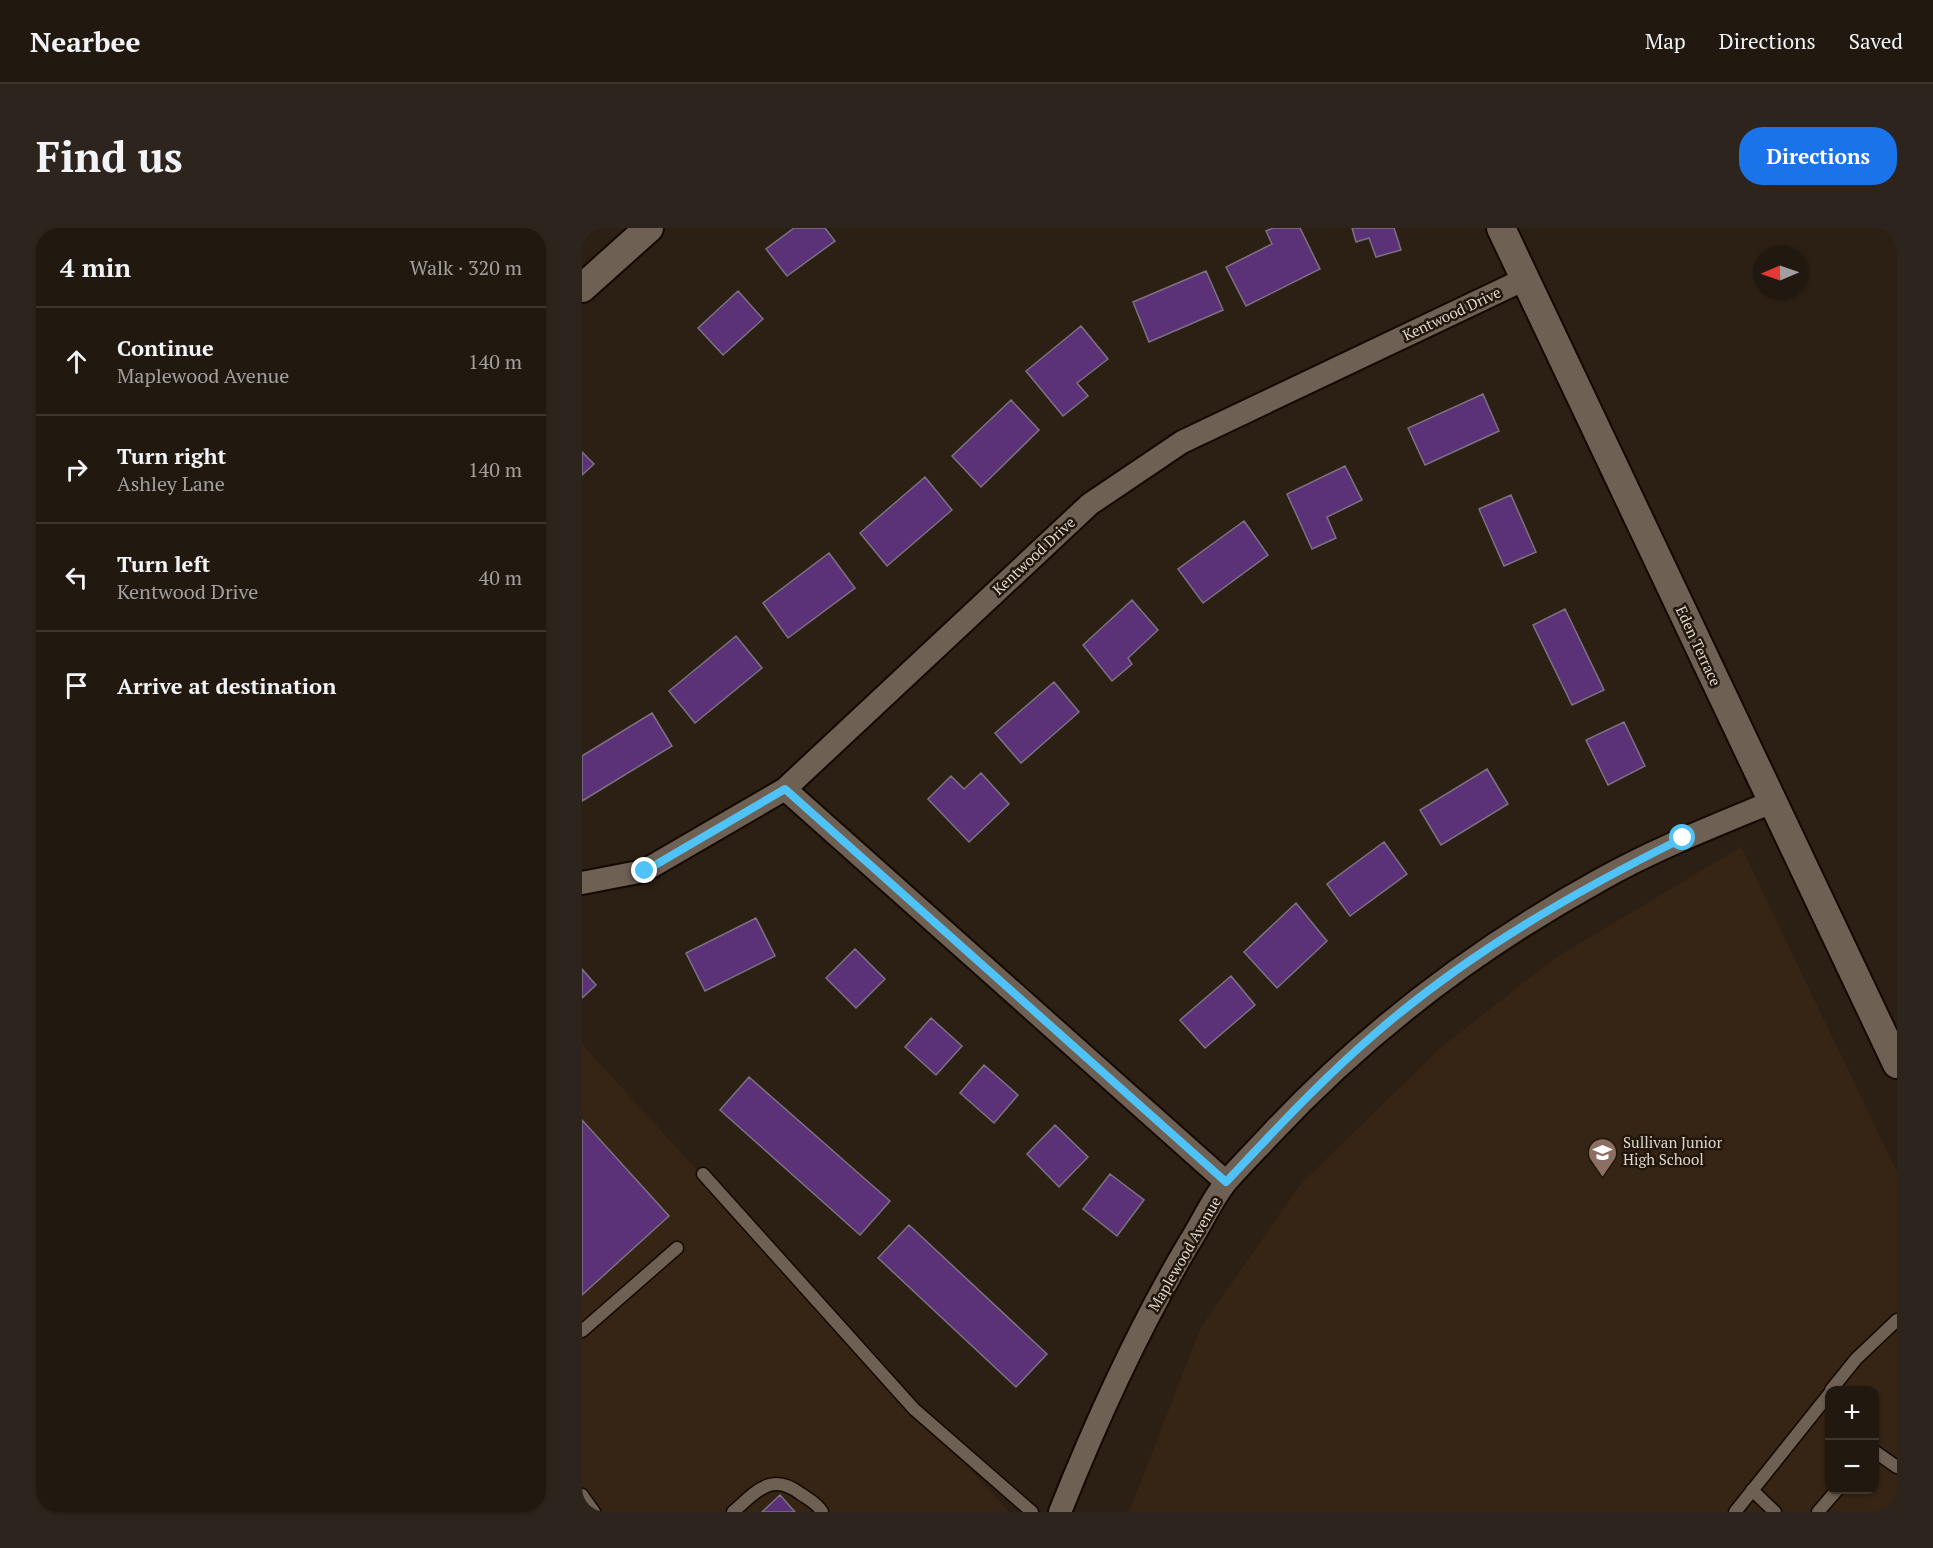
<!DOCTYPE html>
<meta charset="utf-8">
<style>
:root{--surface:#21180f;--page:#2d251d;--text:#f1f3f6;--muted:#a2a09e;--line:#3e372f;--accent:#1a73e8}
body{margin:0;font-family:"PT Serif",serif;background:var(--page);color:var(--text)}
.controls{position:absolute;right:18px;bottom:18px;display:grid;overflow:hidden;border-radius:12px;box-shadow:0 2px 4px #0004}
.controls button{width:54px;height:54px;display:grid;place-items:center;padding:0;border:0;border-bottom:2px solid var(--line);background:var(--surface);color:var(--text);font:30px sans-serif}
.compass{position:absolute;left:1171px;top:18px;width:54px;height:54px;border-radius:50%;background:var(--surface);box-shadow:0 2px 4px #0004;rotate:268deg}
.stop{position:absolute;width:18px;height:18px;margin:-14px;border:4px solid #4fc3f7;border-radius:50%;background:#fff}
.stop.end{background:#4fc3f7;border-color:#fff;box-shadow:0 2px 6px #0008}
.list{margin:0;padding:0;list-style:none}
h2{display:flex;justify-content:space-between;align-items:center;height:78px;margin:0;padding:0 24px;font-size:26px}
h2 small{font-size:20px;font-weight:400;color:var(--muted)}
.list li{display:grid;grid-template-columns:39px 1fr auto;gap:18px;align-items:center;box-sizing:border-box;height:108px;padding:0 24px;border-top:2px solid var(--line)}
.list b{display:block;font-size:22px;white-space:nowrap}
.list p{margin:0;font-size:20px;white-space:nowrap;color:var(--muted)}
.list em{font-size:20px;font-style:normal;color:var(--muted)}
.icon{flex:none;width:33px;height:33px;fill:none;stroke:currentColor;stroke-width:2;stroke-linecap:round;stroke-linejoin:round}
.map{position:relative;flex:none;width:1315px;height:1284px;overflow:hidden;border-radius:24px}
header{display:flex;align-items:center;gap:36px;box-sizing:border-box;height:84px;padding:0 30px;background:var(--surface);border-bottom:2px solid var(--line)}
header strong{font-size:28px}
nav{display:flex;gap:33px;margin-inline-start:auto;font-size:21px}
.intro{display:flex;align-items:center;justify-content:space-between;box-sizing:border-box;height:144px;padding:0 36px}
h1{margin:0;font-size:42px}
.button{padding:15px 27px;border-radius:24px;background:var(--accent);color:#fff;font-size:21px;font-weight:700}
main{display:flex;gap:36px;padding:0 36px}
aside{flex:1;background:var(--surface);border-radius:24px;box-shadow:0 2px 4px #0004}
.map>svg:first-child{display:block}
</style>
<header>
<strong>Nearbee</strong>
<nav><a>Map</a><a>Directions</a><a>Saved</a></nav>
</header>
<div class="intro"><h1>Find us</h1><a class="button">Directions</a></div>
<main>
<aside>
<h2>4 min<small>Walk · 320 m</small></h2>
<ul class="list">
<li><svg class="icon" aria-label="ahead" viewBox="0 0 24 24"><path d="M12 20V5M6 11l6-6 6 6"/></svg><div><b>Continue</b><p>Maplewood Avenue</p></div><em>140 m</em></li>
<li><svg class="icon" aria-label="right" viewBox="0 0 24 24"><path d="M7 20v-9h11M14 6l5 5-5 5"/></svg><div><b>Turn right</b><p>Ashley Lane</p></div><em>140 m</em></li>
<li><svg class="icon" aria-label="left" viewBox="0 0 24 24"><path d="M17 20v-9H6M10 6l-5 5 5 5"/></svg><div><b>Turn left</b><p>Kentwood Drive</p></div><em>40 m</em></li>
<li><svg class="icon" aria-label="arrive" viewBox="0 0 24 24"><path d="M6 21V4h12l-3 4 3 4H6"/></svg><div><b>Arrive at destination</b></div></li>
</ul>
</aside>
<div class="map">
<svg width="1315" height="1284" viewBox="0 0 1315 1284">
<rect width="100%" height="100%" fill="#2c2014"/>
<path fill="#362514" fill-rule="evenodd" d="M1159,619L1315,944V1284H547L619,1099L719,956L856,822L973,730ZM1248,1162H1292V1262H1248Z
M0,816L427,1284H0Z"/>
<path fill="#5b3277" stroke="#7c7283" stroke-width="1.5" d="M212,0H243L253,13L205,48L184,21Z
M691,0H718L738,41L664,78L644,39L690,16L684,3Z
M770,0H812L819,22L794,29L787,10L774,14Z
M624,43L641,82L567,114L551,74Z
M156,63L181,91L141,127L116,100Z
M499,98L526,131L495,155L506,168L481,188L444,143Z
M901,166L917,203L843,237L826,200Z
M429,172L457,202L399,259L370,228Z
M0,224L12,236L0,247Z
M763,238L780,272L745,289L754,310L730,321L705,266Z
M343,249L370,282L305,338L278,305Z
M929,267L954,324L922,338L897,281Z
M662,293L686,327L621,375L596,341Z
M247,325L273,360L206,410L181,375Z
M550,372L576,402L546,430L550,436L530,453L501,417Z
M983,381L1022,462L990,477L951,397Z
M154,408L180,440L113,495L87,463Z
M472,454L497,484L439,535L413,505Z
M70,485L90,518L0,573V528Z
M1042,494L1063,538L1026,557L1004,512Z
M905,541L926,576L859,617L838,582Z
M399,545L427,576L387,614L346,571L369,548L382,561Z
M802,614L825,646L768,688L745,656Z
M714,675L745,713L695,760L662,724Z
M174,690L193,728L123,763L104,725Z
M273,721L303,751L274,780L244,750Z
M0,741L14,757L0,770Z
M649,748L673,777L623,820L598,792Z
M349,790L380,818L354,847L323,819Z
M402,837L436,867L412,895L378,865Z
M167,849L308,973L278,1007L138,882Z
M0,892L87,988L0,1067Z
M473,897L506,929L477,959L445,926Z
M528,946L562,972L535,1008L501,981Z
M327,997L465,1126L434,1159L296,1030Z
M198,1267L213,1284H180Z"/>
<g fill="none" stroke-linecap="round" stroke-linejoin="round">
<defs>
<path id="service" d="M121,946L332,1181L450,1284
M0,1103L95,1020
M1249,1162L1274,1131L1315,1092
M1292,1223L1315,1239
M1170,1262L1193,1284
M0,1267L12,1284
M151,1284C174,1264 189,1243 219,1266C226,1271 236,1276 240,1284
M1153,1284L1248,1165
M1236,1284L1255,1262"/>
<path id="minor" d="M203,561L644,954
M0,655L62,643L203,561L508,276L600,214L943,51
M478,1284C515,1191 556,1101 607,1015C620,995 630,971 645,953C659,937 674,922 688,907C784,804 895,720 1018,652C1073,621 1132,598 1190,574"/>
<path id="tertiary" d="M919,0L1315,836
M0,60L67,0"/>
</defs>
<use href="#service" stroke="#140902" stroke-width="15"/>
<use href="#minor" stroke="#140902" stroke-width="26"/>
<use href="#tertiary" stroke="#140902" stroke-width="32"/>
<use href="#service" stroke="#6e6053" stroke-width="12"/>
<use href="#minor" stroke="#6e6053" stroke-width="22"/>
<use href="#tertiary" stroke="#6e6053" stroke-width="28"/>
</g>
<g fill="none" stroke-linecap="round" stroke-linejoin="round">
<path stroke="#4fc3f7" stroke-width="8" d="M63,643L203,561L644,954C693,902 741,850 795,804C888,724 992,664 1101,610"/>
</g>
<defs>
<symbol id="school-pin" viewBox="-11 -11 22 30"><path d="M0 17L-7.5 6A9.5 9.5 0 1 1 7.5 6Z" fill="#8d6e63" stroke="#22170b"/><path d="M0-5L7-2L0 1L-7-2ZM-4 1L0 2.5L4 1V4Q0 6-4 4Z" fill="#fff"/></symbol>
</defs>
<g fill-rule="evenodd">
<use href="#school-pin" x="1004" y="908" width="33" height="45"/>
</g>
<g text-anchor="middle" stroke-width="5" stroke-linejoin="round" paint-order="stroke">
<g font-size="15" fill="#dfd6cf" stroke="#22170b">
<text transform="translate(870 86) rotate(-25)" y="5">Kentwood Drive</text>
<text transform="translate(452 328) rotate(-43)" y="5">Kentwood Drive</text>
<text transform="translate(1116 418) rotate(65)" y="5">Eden Terrace</text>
<text transform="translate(603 1026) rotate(-60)" y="5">Maplewood Avenue</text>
</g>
<g font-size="15" fill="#dfd6cf" stroke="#22170b" text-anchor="start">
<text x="1041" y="920">Sullivan Junior<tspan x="1041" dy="17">High School</tspan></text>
</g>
</g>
</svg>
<div class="controls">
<button>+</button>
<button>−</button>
</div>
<svg class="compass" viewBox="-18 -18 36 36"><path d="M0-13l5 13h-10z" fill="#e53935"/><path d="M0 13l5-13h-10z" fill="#a2a09e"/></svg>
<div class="stop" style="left:1101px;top:610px"></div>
<div class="stop end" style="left:63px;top:643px"></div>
</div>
</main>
